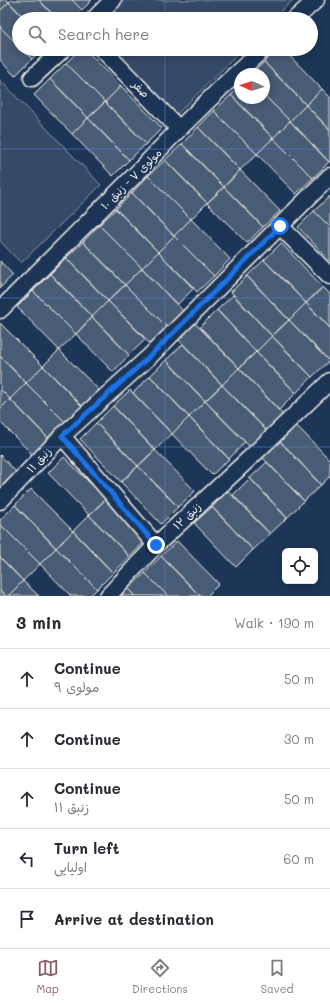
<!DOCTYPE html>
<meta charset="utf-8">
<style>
:root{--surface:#fff;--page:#f7f7f7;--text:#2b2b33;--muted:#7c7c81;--line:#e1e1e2;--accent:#8a5d65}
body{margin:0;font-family:Mali,"Playpen Sans Arabic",sans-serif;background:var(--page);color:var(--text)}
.controls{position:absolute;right:12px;bottom:12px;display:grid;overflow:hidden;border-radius:6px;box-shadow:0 2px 10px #0003}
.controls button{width:36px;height:36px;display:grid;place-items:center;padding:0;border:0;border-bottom:1px solid var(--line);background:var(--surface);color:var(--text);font:20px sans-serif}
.compass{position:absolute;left:234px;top:68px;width:36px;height:36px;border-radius:50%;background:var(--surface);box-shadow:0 2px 10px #0003;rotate:273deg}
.stop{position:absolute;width:12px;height:12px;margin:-9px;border:3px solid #1a73e8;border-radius:50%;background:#fff}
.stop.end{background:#1a73e8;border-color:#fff;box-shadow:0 1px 4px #0008}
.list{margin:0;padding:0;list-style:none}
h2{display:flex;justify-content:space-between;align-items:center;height:52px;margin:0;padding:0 16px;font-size:17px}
h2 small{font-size:13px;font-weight:400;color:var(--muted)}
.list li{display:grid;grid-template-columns:26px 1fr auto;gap:12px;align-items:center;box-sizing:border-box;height:60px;padding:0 16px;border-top:1px solid var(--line)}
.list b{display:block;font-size:15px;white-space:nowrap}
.list p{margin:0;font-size:13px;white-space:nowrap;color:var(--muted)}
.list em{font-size:13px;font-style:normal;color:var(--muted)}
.icon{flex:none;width:22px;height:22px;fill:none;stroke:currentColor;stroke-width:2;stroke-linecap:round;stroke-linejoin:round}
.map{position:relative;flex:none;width:330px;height:596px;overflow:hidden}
.search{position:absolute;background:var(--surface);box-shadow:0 2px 10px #0003;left:12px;right:12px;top:12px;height:44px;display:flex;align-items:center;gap:10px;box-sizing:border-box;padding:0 14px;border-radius:22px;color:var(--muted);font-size:15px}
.sheet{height:352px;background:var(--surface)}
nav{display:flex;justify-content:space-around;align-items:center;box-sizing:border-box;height:56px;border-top:1px solid var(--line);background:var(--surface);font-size:11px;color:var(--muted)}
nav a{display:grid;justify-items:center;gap:2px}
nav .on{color:var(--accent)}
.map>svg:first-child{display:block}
</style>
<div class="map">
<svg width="330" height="596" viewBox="0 0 330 596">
<rect width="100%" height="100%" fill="#1d3557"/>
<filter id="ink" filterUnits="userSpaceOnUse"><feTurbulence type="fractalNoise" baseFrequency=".025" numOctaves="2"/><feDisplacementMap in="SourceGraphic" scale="8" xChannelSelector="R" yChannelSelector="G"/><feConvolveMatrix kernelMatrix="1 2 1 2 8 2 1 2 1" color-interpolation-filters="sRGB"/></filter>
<g filter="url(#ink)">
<path fill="#354a67" stroke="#949ea8" d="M124,0H293L273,19H105Z
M112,49H243L176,115Z
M0,80L101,185L21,263L0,241Z"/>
<path fill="#485b74" stroke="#f4f1e8" d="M0,0H7L9,2L0,11Z
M11,0H39L57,19H25L9,2Z
M39,0H72L82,10L73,19H57Z
M72,0H92L82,10Z
M9,2L25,19H19V46L0,27V11Z
M0,27L19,46V49H22L32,59L15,76L0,60Z
M22,49H42L32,59Z
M80,49H85L121,86L105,102L66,63Z
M277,49H283L322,89L306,105L264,62Z
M264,62L306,105L290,121L264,95V74H252Z
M66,63L105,102L88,118L50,79Z
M50,79L88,118L72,134L34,95Z
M121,86L162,128L146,144L105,102Z
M240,86V98H264V95L290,121L273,138L231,95Z
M322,89L330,97V130L306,105Z
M231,95L273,138L257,154L214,111Z
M105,102L146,144L129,160L88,118Z
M306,105L330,130V161L329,162L290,121Z
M214,111L257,154L240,170L198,127Z
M88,118L129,160L113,176L72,134Z
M290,121L329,162L313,178L273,138Z
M198,127L240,170L224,187L182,144Z
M273,138L313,178L296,194L257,154Z
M182,144L224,187L207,203L165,160Z
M165,160L207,203L191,219L148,176Z
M240,170L280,211L263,227L224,187Z
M148,176L191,219L174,236L132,193Z
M224,187L263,227L247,243L207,203Z
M132,193L174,236L158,252L116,209Z
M330,196V227L314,211Z
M116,209L158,252L142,268L99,225Z
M314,211L330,227V261L298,227Z
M191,219L230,259L214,276L174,236Z
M99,225L142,268L125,285L83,242Z
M174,236L214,276L197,292L158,252Z
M83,242L125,285L108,301L66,258Z
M281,243L323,287L306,303L264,260Z
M158,252L194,288L177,305L142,268Z
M66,258L108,301L92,317L50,274Z
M264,260L306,303L289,320L247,276Z
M0,261L13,275L0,288Z
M142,268L186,314L170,330L125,285Z
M50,274L92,317L76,334L33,291Z
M247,276L289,320L272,336L231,292Z
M125,285L170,330L153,347L108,301Z
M323,287L330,294V328L306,303Z
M33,291L76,334L59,350L17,307Z
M233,295L272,336L256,352L217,310Z
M108,301L146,339L129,355L92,317Z
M306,303L330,328V360L329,361L289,320Z
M217,310L256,352L239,368L200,327Z
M92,317L129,355L113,372L76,334Z
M191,319L239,368L222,385L174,335Z
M289,320L329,361L312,377L272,336Z
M0,323L43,366L26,383L0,356Z
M272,336L312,377L296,393L256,352Z
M183,344L222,385L205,401L166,360Z
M59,350L99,390L82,406L43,366Z
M256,352L296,393L279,410L239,368Z
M0,356L26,383L10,399L0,389Z
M166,360L205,401L189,417L150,376Z
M43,366L82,406L66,423L26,383Z
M239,368L285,417L269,433L222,385Z
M150,376L189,417L172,434L133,393Z
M26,383L66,423L49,439L10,399Z
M222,385L269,433L252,449L205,401Z
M0,389L10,399L0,409Z
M130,390L172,434L155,450L113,406Z
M10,399L49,439L33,455L0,422V409Z
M205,401L245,442L229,459L189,417Z
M113,406L155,450L138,466L96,423Z
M189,417L229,459L212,475L172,434Z
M96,423L138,466L121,482L80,439Z
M296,425L330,460V476L321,485L280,441Z
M280,441L321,485L304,501L262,457Z
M155,450L195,491L178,507L138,466Z
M0,455L16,472L0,488Z
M64,457L106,499L89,515L48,473Z
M267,462L304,501L287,518L250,478Z
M138,466L178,507L161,524L121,482Z
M250,478L287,518L270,534L233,495Z
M31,489L73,531L56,548L15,505Z
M228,491L270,534L253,550L212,507Z
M106,499L146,540L130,557L89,515Z
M15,505L56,548L40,564L0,524V520Z
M212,507L253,550L236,567L194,523Z
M89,515L130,557L113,573L73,531Z
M0,524L40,564L23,581L0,557Z
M73,531L113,573L97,589L56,548Z
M177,541L219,584L207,596H200L161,556Z
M56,548L97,589L90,596H71L40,564Z
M161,556L200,596H168L145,573Z
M0,557L23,581L8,596H6L0,590Z
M145,573L168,596H135L128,589Z
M23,581L39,596H8Z
M128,589L135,596H121Z
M0,590L6,596H0Z"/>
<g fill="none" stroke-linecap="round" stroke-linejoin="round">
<defs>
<path id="minor" d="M94,19L113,0
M295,19L316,0
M102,49L179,129
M32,78L63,49
M280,226L330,276
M0,310L139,171L179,129L224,85L263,49
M62,436L156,545
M0,501L62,436L150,356L330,176
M108,596L156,545L252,456L330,381"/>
</defs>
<use href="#minor" stroke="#f4f1e8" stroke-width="19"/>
<use href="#minor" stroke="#1d3557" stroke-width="16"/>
</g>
</g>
<g fill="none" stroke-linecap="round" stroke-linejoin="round" filter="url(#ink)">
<path stroke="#1a73e8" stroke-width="5" d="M156,545L62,436L150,356L280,226"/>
</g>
<path fill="none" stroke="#5e7fdd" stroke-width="1" stroke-opacity="0.55" d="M165,0V19M165,49V596M0,149H330M0,298H330M0,447H330"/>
<g text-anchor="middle" stroke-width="3.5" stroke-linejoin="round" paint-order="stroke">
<g font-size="11" fill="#f4f1e8" stroke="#1d3557">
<text transform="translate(141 89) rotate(46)" y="4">صفر</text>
<text transform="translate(131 179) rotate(-45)" y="4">مولوی ۷ - زنبق ۱۰</text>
<text transform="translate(39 460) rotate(-46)" y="4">زنبق ۱۱</text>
<text transform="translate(187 516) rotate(-43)" y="4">زنبق ۱۲</text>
</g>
</g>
</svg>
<div class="controls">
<button><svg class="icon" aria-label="locate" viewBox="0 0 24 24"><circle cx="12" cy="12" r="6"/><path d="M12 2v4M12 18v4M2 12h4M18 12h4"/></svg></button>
</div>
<svg class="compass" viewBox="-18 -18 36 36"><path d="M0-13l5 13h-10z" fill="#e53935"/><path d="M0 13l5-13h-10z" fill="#7c7c81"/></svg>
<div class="stop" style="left:280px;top:226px"></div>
<div class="stop end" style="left:156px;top:545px"></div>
<div class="search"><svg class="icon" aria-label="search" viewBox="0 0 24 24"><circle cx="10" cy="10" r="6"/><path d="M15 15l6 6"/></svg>Search here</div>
</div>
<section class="sheet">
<h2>3 min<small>Walk · 190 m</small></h2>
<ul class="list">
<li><svg class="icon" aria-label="ahead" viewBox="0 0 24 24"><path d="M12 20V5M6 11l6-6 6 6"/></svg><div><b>Continue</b><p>مولوی ۹</p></div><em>50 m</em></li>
<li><svg class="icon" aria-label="ahead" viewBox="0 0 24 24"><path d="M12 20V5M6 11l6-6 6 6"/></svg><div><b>Continue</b></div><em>30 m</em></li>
<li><svg class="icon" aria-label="ahead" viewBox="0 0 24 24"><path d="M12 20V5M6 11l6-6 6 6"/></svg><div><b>Continue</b><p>زنبق ۱۱</p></div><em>50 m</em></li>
<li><svg class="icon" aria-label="left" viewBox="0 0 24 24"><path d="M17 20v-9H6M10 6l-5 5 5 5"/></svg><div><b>Turn left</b><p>اولیایی</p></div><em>60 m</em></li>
<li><svg class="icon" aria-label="arrive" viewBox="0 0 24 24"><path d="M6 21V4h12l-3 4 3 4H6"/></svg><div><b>Arrive at destination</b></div></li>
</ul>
</section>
<nav>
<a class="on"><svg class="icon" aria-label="map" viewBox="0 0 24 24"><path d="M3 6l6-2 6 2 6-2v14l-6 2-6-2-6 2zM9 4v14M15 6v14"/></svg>Map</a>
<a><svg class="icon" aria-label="directions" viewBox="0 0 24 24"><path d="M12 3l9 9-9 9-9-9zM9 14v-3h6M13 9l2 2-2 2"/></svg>Directions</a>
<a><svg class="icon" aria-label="saved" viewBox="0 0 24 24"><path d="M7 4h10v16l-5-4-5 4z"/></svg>Saved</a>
</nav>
